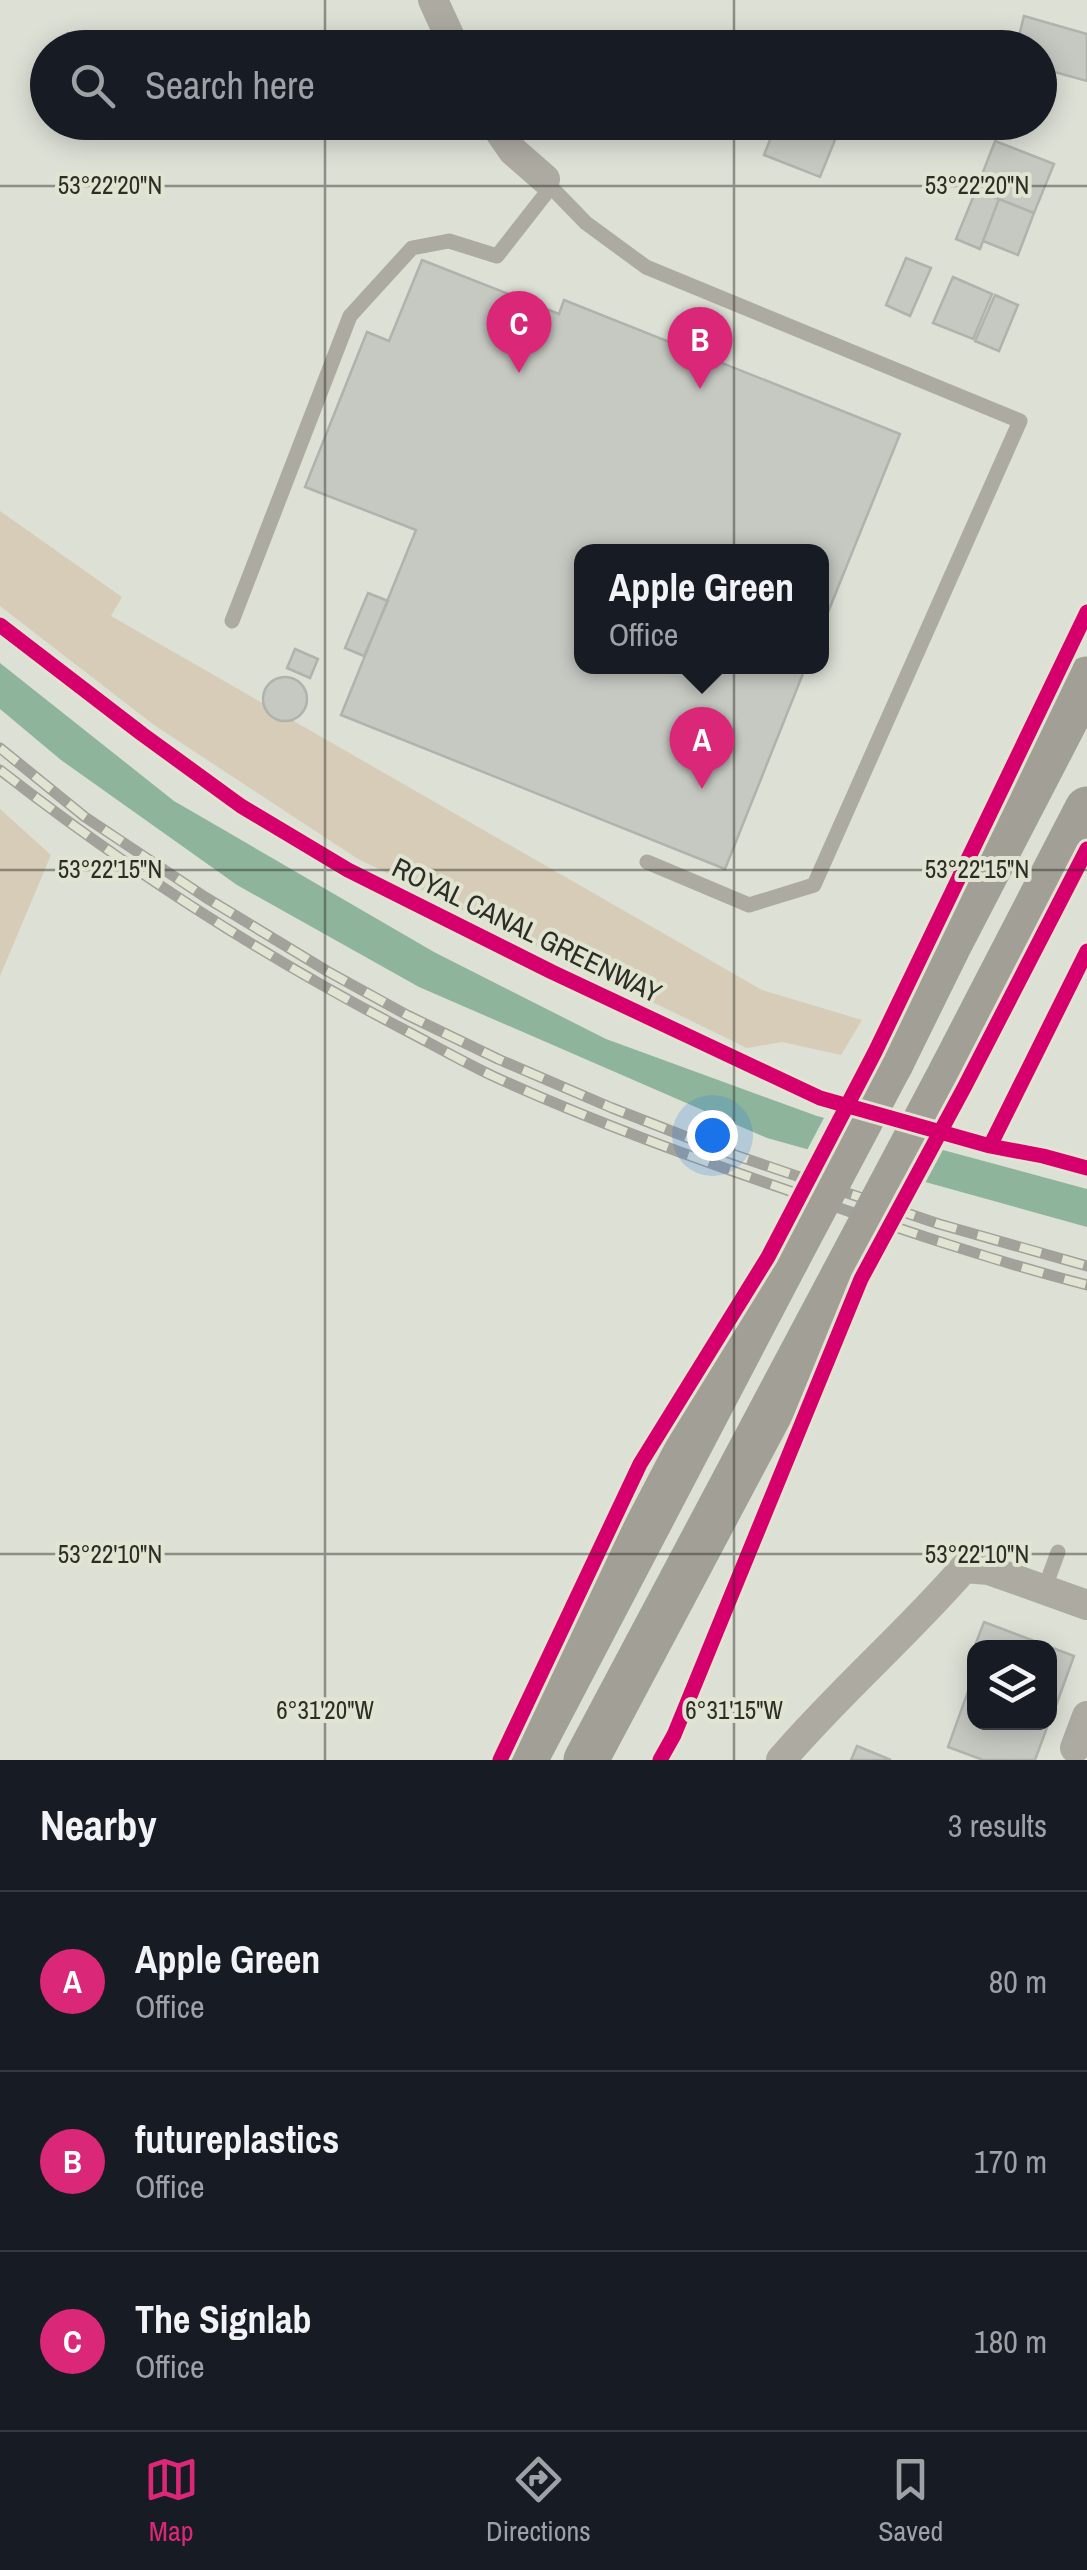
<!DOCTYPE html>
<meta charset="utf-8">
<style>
:root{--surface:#171b24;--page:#20242c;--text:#f1f3f6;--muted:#9ea1a6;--line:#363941;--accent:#db2777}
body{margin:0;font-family:"Archivo Narrow",sans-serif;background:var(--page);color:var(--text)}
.controls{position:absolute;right:30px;bottom:30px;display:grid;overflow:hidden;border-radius:20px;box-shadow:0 5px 25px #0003}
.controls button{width:90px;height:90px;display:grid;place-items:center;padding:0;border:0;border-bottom:2px solid var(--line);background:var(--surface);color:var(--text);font:50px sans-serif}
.you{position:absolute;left:712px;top:1135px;width:35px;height:35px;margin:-25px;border:8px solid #fff;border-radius:50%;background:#1a73e8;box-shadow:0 0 0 15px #1a73e833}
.badge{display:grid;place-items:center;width:65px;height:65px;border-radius:50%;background:var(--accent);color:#fff;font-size:32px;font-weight:700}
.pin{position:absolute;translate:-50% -82px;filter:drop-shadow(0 2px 5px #0008)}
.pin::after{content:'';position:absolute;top:52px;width:35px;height:30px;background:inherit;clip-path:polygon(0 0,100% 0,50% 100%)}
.popup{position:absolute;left:574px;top:544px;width:255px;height:130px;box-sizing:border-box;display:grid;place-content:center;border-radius:20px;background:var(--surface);filter:drop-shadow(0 2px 8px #0005);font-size:32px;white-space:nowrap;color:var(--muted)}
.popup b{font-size:38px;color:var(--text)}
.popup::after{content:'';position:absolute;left:50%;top:100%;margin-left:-20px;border:20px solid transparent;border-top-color:var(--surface)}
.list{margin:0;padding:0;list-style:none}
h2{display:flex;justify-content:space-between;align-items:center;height:130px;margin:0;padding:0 40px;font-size:42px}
h2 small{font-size:32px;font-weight:400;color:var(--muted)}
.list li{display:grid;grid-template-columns:65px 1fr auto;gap:30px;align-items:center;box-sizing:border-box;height:180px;padding:0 40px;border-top:2px solid var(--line)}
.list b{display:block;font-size:38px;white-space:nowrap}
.list p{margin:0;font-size:32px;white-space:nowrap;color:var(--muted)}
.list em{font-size:32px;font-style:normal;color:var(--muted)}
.icon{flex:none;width:55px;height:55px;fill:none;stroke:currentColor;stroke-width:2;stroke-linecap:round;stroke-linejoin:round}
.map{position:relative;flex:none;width:1087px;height:1760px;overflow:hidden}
.search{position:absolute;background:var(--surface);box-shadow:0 5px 25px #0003;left:30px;right:30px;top:30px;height:110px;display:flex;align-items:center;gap:25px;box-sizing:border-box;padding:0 35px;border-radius:55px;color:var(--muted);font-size:38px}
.sheet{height:670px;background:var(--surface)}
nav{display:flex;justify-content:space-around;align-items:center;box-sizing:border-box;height:140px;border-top:2px solid var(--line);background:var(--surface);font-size:28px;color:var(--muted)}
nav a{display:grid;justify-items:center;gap:5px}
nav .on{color:var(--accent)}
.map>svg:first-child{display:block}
</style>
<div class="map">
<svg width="1087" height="1760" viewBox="0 0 1087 1760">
<rect width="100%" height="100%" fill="#dde0d5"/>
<path fill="#d7ccb7" d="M0,511L122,597L111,616L762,990L862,1020L841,1055L782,1042L747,1048L358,859L154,725L0,606Z
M0,809L51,855L0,976Z"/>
<path fill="#8eb59c" d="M0,663L174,801L434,952L606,1039L817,1116L1087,1189V1227L767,1138L419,987L237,885L61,760L0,709Z"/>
<path fill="#dde0d5" d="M826,1114L945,1146L923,1187L805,1154Z"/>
<path fill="#c6c9c2" stroke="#b0b3ac" stroke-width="2.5" d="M1024,16L1087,34V81L1040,68V48H1016Z
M777,122H820L839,130L820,177L764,155Z
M995,141L1054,164L1034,213L976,190Z
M976,190L999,199L980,249L956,239Z
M999,199L1034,213L1018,255L983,241Z
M906,258L931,268L910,316L886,305Z
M422,260L559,314L564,300L900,434L822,627V552H582V666H806L725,869L341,715L416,530L305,487L367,332L389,341Z
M953,277L992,294L973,339L933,323Z
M995,295L1018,305L999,351L975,341Z
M368,593L388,601L364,656L345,648Z
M295,649L318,659L310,678L287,668Z
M263 699a22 22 0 1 1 44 0a22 22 0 1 1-44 0Z
M984,1622L1074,1656L1050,1722V1648H974Z
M974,1675V1722H1049L1035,1760H983L948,1747Z
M857,1746L891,1760H851Z"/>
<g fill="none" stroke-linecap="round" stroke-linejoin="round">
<path stroke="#adaaa2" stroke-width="15" d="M551,187L586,223L646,267L1020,421L814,885L749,905L647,862
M232,621L350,316L412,248L449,241L497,256L551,187L547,181
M1044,1590L1058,1552"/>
<path stroke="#adaaa2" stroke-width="30" d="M433,0L455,48
M493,122L513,151L545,179
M1075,1748L1087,1716
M781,1760C838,1693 906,1635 964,1568L989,1570L1087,1605"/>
<path stroke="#a2a096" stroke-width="45" d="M891,1063L949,945L1087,679
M951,1072L1087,809
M525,1760L787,1259
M586,1760L843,1276"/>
<defs>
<path id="rail" d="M0,748L85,817L205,897L327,971L407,1015L498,1059L612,1108L720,1150L939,1224L1087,1266
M0,770C126,868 259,954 401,1028C432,1044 463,1062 495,1077C598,1124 705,1162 813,1199C903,1230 994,1261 1087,1285"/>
</defs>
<use href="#rail" stroke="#a2a19a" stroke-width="11"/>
<use href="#rail" stroke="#e0e4d1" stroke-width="8" stroke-dasharray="22" stroke-linecap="butt"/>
<path stroke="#a2a096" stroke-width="45" d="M787,1259L891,1063
M843,1276L951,1072"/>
<defs>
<path id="cycleway" d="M0,625L142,734L241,806L348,870L552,972L820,1098L990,1146L1043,1156L1087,1168
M990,1146L1087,951
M500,1760L640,1464L768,1257L875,1052L1087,612
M660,1760L674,1735L861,1279L965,1086L1087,849"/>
</defs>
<use href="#cycleway" stroke="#e0e4d1" stroke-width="21"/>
<use href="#cycleway" stroke="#d6006c" stroke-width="15"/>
</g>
<path fill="none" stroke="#2c2d26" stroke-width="2.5" stroke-opacity="0.45" d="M325,0V48M734,0V48M325,122V1760M734,122V1760M0,186H1087M0,870H1087M0,1554H1087"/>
<g text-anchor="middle" stroke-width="8" stroke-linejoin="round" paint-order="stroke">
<g font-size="28" fill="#2c2d26" stroke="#e0e4d1">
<text transform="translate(527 930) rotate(26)" y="10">ROYAL CANAL GREENWAY</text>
</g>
</g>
<g font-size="25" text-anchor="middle" fill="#2c2d26" stroke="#e0e4d1" stroke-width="8" stroke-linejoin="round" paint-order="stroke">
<text x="110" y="194">53°22'20"N</text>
<text x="977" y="194">53°22'20"N</text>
<text x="110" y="878">53°22'15"N</text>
<text x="977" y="878">53°22'15"N</text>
<text x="110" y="1563">53°22'10"N</text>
<text x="977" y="1563">53°22'10"N</text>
<text x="325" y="1719">6°31'20"W</text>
<text x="734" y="1719">6°31'15"W</text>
</g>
</svg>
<div class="controls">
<button><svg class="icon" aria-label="layers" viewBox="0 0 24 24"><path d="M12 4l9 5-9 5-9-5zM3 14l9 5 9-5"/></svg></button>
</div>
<div class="you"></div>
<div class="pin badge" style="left:702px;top:789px">A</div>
<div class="popup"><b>Apple Green</b>Office</div>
<div class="pin badge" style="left:700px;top:389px">B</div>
<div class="pin badge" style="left:519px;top:373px">C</div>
<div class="search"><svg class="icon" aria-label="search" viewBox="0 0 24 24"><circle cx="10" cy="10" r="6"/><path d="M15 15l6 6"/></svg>Search here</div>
</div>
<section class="sheet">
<h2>Nearby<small>3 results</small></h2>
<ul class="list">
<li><span class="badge">A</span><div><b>Apple Green</b><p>Office</p></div><em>80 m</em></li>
<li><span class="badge">B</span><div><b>futureplastics</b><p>Office</p></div><em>170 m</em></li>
<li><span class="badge">C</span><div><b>The Signlab</b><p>Office</p></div><em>180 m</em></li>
</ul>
</section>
<nav>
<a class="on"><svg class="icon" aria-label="map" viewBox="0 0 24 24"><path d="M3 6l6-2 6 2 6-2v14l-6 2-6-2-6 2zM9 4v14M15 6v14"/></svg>Map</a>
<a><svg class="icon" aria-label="directions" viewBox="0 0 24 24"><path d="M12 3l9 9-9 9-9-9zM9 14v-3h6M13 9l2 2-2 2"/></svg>Directions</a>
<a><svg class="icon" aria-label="saved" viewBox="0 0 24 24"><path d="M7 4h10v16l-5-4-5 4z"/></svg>Saved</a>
</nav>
